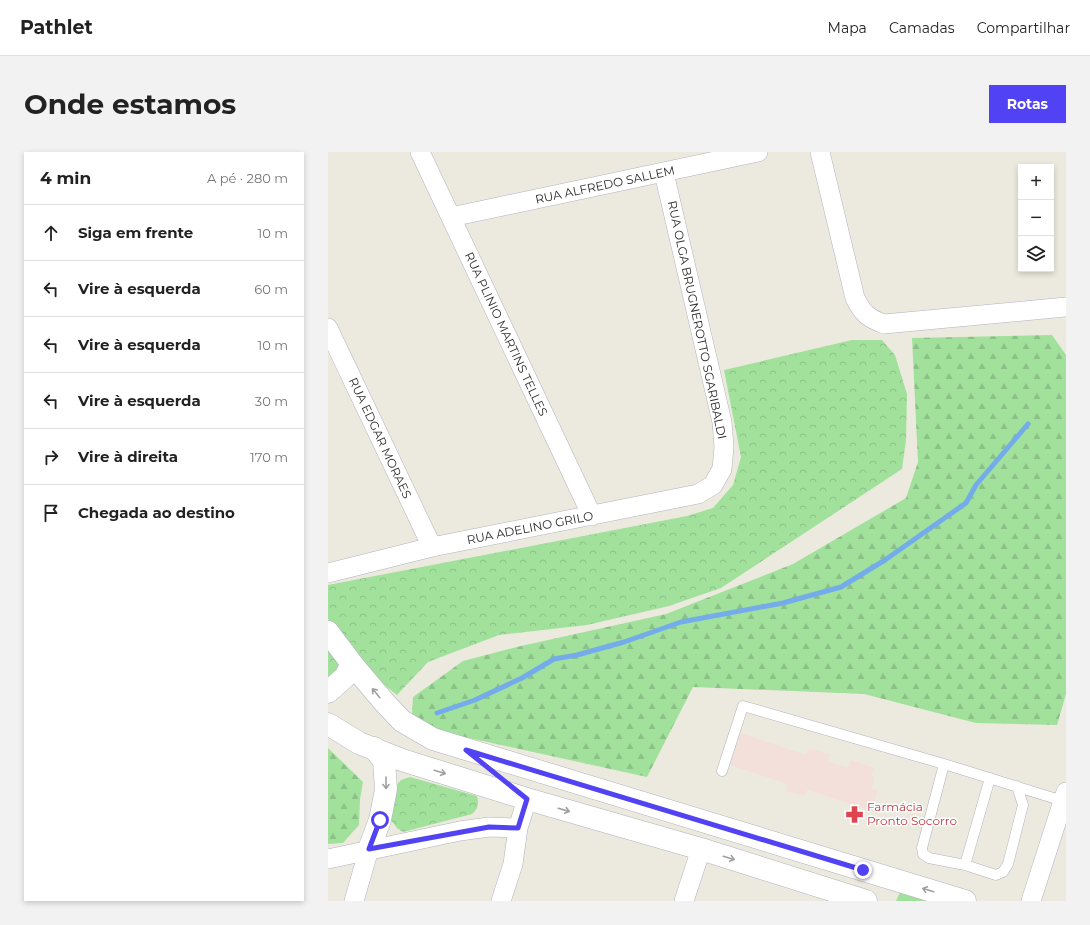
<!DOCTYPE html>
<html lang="pt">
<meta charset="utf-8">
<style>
:root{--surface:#fff;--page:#f2f2f2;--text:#222;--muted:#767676;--line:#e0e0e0;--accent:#5143f4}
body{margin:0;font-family:Montserrat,sans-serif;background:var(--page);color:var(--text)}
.controls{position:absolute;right:12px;top:12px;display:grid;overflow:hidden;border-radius:0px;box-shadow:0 2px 6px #0003}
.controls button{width:36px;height:36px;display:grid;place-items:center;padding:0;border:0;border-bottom:1px solid var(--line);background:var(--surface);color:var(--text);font:20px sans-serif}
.stop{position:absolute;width:12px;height:12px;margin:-9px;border:3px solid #5143f4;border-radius:50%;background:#fff}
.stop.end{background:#5143f4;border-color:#fff;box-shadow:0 1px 4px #0008}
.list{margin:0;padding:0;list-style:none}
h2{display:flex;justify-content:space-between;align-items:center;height:52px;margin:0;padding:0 16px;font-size:17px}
h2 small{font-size:13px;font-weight:400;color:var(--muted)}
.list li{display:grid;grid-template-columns:26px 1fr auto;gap:12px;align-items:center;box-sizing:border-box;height:56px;padding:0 16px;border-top:1px solid var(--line)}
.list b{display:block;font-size:15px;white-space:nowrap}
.list em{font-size:13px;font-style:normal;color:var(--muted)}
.icon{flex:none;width:22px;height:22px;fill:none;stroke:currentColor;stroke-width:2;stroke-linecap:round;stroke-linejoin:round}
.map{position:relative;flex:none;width:738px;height:749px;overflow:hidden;border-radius:0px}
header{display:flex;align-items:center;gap:24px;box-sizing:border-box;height:56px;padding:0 20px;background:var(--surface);border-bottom:1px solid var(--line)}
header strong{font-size:19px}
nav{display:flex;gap:22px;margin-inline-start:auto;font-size:14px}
.intro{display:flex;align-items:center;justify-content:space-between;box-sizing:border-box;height:96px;padding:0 24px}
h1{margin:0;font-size:28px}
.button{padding:10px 18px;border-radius:0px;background:var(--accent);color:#fff;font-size:14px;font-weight:700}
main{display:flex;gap:24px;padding:0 24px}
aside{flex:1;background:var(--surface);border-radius:0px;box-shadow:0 2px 6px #0003}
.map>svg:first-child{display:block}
</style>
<header>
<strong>Pathlet</strong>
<nav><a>Mapa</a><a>Camadas</a><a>Compartilhar</a></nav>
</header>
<div class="intro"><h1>Onde estamos</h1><a class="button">Rotas</a></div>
<main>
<aside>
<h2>4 min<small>A pé · 280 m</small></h2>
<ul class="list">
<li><svg class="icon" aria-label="ahead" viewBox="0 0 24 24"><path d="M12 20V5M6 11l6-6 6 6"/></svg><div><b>Siga em frente</b></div><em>10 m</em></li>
<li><svg class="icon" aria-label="left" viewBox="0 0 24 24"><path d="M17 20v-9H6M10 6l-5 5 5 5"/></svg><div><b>Vire à esquerda</b></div><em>60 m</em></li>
<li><svg class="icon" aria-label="left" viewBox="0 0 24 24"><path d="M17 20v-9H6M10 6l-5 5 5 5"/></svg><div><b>Vire à esquerda</b></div><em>10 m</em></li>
<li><svg class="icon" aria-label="left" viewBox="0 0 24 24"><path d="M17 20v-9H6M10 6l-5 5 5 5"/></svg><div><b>Vire à esquerda</b></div><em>30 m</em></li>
<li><svg class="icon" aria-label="right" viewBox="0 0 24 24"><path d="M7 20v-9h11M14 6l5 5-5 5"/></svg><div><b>Vire à direita</b></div><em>170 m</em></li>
<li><svg class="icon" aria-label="arrive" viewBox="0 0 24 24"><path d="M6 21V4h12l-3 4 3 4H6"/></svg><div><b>Chegada ao destino</b></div></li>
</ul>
</aside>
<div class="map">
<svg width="738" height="749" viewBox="0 0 738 749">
<defs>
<pattern id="forest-firs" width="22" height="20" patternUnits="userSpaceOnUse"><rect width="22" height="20" fill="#a1e19c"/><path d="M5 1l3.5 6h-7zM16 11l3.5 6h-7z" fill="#8bc187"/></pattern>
<pattern id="park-crowns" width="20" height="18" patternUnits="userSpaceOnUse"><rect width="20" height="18" fill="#a1e19c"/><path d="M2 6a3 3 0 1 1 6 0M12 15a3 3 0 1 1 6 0" fill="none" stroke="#8bc187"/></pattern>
</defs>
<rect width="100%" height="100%" fill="#eceade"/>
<path fill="#f3e0db" d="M412,581L478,603L481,596L501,602L500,610L520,616L523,608L546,616L543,624L546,625L544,637L550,638L544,659L479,638L476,644L458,639L460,632L402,613Z"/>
<path fill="#a1e19c" d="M572,740L599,749H568Z"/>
<path fill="url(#forest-firs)" d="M724,183L738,203V542L729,573L648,571L536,542L365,535L319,625L100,577L84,562L85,545L135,509L193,494L338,462L465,412L578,346L590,310L584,186Z
M0,596L35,630L32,647L31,673L15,691L0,692Z"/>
<path fill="url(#park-crowns)" d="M524,188H554L567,203L579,242L578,288L574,317L393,436L341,454L259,473L171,483L100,510L69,543L50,528L22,490L0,467V433L359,364L385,356L405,333L413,305L396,218Z
M0,491C14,512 18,510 0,530Z
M82,625L149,644C151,652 150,657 144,662L75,680L69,676L59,663L70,631L73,628Z"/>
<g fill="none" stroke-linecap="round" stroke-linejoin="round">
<path stroke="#74aceb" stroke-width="5" d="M109,561L147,548L194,526L226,507L249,503L296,490L353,470L455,451L513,435L557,408L638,351L648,333L700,272"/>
<defs>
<path id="service" d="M616,612L594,696L595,702L601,706L637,713L668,723L675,720L680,712L695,653L689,634
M394,619L415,554L616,612L735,649
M637,713L662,626"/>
<path id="minor" d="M92,0L264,364
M492,0L527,146C535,162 540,166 556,172L738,155
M123,65L430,0
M0,176L104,395
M0,421L104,395L370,342L385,333L394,317L396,295L394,270L336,21
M0,707L132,679L161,675L190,676
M26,749L41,697
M173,749L185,712L190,676L199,647
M356,749L373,697
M703,749L738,640"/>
<path id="secondary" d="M0,480L24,512L17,525L0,540
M24,512L56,550L74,569L105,587L637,749
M0,572L31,591L74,608L199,647L373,697L538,749
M41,697L52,668L58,637L56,609L46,596"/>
</defs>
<use href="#service" stroke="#b2b1be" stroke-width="11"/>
<use href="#minor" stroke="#b2b1be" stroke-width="20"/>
<use href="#secondary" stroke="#b2b1be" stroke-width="23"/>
<use href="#service" stroke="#fff" stroke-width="10"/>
<use href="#minor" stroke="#fff" stroke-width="19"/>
<use href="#secondary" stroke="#fff" stroke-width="22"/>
</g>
<defs><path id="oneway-shaft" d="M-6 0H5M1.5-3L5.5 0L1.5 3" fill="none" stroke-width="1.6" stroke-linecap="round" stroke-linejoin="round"/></defs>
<g stroke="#a0a0a0">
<use href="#oneway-shaft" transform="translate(48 541) rotate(-129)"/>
<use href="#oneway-shaft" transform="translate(112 620) rotate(18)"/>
<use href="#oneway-shaft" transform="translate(58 631) rotate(90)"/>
<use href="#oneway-shaft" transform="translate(236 658) rotate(16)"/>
<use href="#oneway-shaft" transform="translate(401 706) rotate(17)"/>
<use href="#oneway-shaft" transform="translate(600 738) rotate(-163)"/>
</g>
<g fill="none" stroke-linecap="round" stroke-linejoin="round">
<path stroke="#5143f4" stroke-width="5" d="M52,668L41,697L161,675L190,676L199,647L138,598L535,718"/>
</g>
<defs>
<symbol id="pharmacy-bare" viewBox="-9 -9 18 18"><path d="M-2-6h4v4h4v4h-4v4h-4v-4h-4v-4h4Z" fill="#e0444e" stroke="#fff" stroke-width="2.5" paint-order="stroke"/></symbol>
</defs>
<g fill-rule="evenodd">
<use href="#pharmacy-bare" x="514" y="650" width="25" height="25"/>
</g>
<g text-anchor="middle" stroke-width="3" stroke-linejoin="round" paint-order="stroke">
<g font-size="12" fill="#2b2b2b" stroke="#fff">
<text transform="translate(277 33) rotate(-12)" y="4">RUA ALFREDO SALLEM</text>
<text transform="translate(369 168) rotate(78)" y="4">RUA OLGA BRUGNEROTTO SGARIBALDI</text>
<text transform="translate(178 182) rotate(65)" y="4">RUA PLINIO MARTINS TELLES</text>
<text transform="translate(52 286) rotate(65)" y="4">RUA EDGAR MORAES</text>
<text transform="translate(202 376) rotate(-11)" y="4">RUA ADELINO GRILO</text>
</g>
<g font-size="12" fill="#be3a42" stroke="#fff" text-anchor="start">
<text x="539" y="659">Farmácia<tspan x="539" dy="14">Pronto Socorro</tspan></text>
</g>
</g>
</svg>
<div class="controls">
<button>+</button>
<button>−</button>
<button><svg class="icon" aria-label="layers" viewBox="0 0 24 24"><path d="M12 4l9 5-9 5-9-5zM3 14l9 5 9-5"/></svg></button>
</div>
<div class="stop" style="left:52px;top:668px"></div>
<div class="stop end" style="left:535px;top:718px"></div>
</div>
</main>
